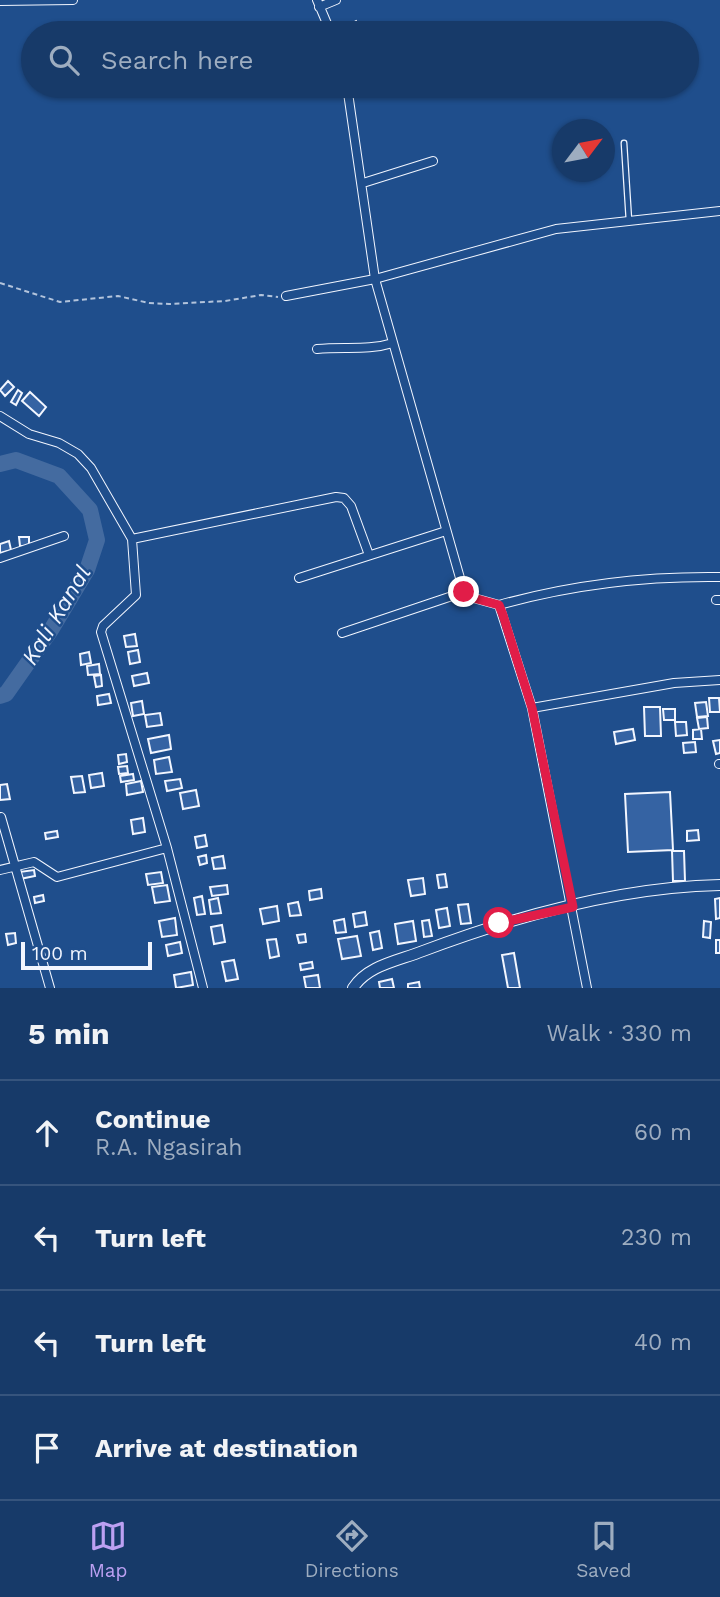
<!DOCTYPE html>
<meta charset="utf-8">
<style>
:root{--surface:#173a69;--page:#244571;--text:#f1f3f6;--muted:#9eadc0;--line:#36547d;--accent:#bca0f2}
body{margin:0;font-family:"Work Sans",sans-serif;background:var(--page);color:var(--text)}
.compass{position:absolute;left:552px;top:119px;width:63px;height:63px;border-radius:50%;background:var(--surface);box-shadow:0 2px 5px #0004;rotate:58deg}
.scale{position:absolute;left:21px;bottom:18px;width:131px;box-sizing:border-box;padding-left:7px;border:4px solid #f2f6ff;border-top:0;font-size:19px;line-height:24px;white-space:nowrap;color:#f2f6ff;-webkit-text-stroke:5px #1f4e8c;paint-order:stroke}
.stop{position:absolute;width:21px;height:21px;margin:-16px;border:5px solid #e11d48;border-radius:50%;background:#fff}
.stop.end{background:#e11d48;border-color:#fff;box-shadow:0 2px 7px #0008}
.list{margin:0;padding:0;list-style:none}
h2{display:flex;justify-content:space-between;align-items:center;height:91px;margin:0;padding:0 28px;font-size:30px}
h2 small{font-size:23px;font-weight:400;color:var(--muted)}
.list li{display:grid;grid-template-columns:46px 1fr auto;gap:21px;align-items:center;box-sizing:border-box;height:105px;padding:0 28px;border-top:2px solid var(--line)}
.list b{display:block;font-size:26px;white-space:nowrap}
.list p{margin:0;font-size:23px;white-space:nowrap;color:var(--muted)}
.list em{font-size:23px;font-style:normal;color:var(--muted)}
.icon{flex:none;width:38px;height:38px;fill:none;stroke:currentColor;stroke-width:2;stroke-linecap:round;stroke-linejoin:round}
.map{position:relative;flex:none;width:720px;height:988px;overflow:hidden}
.search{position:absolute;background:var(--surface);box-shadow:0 2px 5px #0004;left:21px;right:21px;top:21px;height:77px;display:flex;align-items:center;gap:18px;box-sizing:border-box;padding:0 24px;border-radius:38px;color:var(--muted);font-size:26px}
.sheet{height:511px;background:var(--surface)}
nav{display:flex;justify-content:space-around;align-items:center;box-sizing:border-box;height:98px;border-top:2px solid var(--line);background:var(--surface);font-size:19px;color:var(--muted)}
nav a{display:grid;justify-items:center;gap:4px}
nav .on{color:var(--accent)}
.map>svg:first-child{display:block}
</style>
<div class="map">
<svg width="720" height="988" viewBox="0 0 720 988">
<rect width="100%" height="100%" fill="#1f4e8c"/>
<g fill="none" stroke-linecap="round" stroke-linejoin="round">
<path stroke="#446ba0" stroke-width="16" d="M0,464L16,460L59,476L90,510L97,540L87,570L51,630L6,694L0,696"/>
</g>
<path fill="#3563a3" stroke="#f2f6ff" stroke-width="2" d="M356,21L360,28L345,33L342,29Z
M8,381L14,387L5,396L0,390Z
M18,390L22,393L16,405L11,402Z
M30,392L46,407L39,416L22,401Z
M19,537H29V546H20Z
M9,541L11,550L0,553V544Z
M135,634L137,646L126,647L124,636Z
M138,650L140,662L130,664L128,652Z
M89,652L91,663L81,665L80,654Z
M99,664L100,674L88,675L87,666Z
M147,673L149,683L134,686L132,676Z
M101,675L102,686L96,687L94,676Z
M109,694L111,703L98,705L97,696Z
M709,698H719L720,712H710Z
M142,701L144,714L133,716L131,703Z
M706,702L708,716L697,717L695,703Z
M644,707H660L661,736H645Z
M663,709H675V720H664Z
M160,713L162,725L147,727L145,715Z
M707,717L708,728L699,729L697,718Z
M675,722H686L687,735L676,736Z
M633,729L635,740L616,744L614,732Z
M701,729L702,739H693V730Z
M169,735L171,749L151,753L148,739Z
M720,740V753L716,754L713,741Z
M695,742L696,752L684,753L683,743Z
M126,754L127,762L119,764L118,755Z
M169,757L172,772L156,774L154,760Z
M127,766L128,773L119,774L118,767Z
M102,773L104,786L91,788L89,775Z
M133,774L134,780L121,782L120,776Z
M82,776L85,792L74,793L71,777Z
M180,779L182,788L167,791L165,781Z
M141,781L143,792L127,795L126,784Z
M7,784L10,799L0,800V785Z
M196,790L199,806L183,809L180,793Z
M670,792L673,850L628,852L625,794Z
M143,818L145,832L133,834L131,820Z
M698,830L699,840L687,841V831Z
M57,831L58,837L46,839L45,833Z
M205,835L207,846L197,848L195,837Z
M672,851H684L685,881H673Z
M206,855L207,863L200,865L198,857Z
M223,856L225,868L214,869L212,858Z
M34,870L35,876L20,879L19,872Z
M161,872L163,883L148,885L146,874Z
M445,874L447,887L439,888L437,875Z
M423,878L425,894L411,896L408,880Z
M167,885L170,901L155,903L152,887Z
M227,885L228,894L212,896L210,887Z
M321,889L322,898L310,900L309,891Z
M43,895L44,901L35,903L34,897Z
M202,896L205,914L197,915L194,898Z
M218,898L221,913L211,914L209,900Z
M720,898V918L716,919L715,899Z
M298,902L301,915L290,916L288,904Z
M468,904L471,923L461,924L458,905Z
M277,906L279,921L263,924L260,909Z
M447,908L450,926L439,928L436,910Z
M365,912L367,925L355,927L353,914Z
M175,918L177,935L162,937L159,921Z
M344,919L346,932L336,933L334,921Z
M429,920L432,936L424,937L422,921Z
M413,921L416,941L398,944L395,924Z
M704,921L711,922L710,938L703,937Z
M222,925L225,942L214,944L211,927Z
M379,931L382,948L373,950L370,933Z
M15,933L16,943L8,945L6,934Z
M305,934L306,942L299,943L297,935Z
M357,936L361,956L342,959L338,939Z
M276,939L279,956L270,958L267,940Z
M716,940H720V953H716Z
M180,942L182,953L168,956L166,945Z
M514,953L520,988H508L502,955Z
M234,960L238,979L226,981L222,962Z
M312,962L313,968L301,970L300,964Z
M191,972L193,985L176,988L174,975Z
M318,975L320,988H306L304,977Z
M392,979L394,988H380L379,982Z
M419,982L420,988H408V984Z"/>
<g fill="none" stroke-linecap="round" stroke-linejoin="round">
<defs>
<path id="service" d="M624,143L629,221"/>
<path id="minor" d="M317,0L331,33
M0,1L73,0
M319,7L336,0
M347,86L375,279L464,592L470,597L499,605L532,708L587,988
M363,183L433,161
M286,296L375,279L556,229L720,211
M317,349C344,346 367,351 393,343
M0,416L29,434L59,443L78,454L91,468L132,539L336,497L344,498L351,506L369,555
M132,539L136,595L103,626L101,632L167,848L203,988
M0,558L64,536
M299,578L446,531
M716,600H720
M499,605C570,585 646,576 720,577
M342,633L464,592
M532,708L674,683L720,680
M719,764H720
M1,817L50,988
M0,870L34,862L57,877L167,848"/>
<path id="tertiary" d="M353,988C368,965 398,961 423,951C516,916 619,887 720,885"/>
</defs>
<use href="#service" stroke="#f2f6ff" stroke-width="7"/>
<use href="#minor" stroke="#f2f6ff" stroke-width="10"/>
<use href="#tertiary" stroke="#f2f6ff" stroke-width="12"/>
<path stroke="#b3c4dc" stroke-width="2" stroke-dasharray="5 3.5" stroke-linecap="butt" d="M0,283L60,302L118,296L149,303L169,304L225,301L261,295L278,297"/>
<use href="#service" stroke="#1f4e8c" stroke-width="4.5"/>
<use href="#minor" stroke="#1f4e8c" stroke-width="8"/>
<use href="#tertiary" stroke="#1f4e8c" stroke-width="10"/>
</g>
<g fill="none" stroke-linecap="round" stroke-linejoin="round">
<path stroke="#e11d48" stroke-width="9" d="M464,592L470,597L499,605L503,615L532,708L573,907L499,923"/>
</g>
<g text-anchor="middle" stroke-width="5" stroke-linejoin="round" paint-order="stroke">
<g font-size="23" font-style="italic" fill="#f2f6ff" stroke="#1f4e8c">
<text transform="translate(56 615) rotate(-59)" y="8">Kali Kanal</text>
</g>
</g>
</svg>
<svg class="compass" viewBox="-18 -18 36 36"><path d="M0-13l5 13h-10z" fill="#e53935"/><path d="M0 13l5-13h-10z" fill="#9eadc0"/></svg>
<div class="scale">100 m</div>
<div class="stop" style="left:499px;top:923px"></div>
<div class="stop end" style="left:464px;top:592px"></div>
<div class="search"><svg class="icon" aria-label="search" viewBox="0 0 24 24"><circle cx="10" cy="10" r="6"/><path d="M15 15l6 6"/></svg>Search here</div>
</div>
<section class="sheet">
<h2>5 min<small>Walk · 330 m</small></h2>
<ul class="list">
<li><svg class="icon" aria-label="ahead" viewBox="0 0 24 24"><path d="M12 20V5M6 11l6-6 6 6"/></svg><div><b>Continue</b><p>R.A. Ngasirah</p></div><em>60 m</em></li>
<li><svg class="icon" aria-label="left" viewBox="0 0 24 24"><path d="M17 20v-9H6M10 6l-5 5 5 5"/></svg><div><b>Turn left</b></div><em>230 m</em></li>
<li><svg class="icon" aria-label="left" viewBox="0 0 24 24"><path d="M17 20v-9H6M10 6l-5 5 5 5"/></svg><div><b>Turn left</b></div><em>40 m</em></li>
<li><svg class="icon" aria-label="arrive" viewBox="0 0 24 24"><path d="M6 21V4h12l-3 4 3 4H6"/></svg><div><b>Arrive at destination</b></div></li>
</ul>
</section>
<nav>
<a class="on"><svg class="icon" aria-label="map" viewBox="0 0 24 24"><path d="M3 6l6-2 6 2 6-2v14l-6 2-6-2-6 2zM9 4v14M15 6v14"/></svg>Map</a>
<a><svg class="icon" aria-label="directions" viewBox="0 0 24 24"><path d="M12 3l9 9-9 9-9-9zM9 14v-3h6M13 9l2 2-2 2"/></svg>Directions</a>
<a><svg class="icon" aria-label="saved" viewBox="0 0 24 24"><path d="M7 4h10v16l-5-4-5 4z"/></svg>Saved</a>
</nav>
